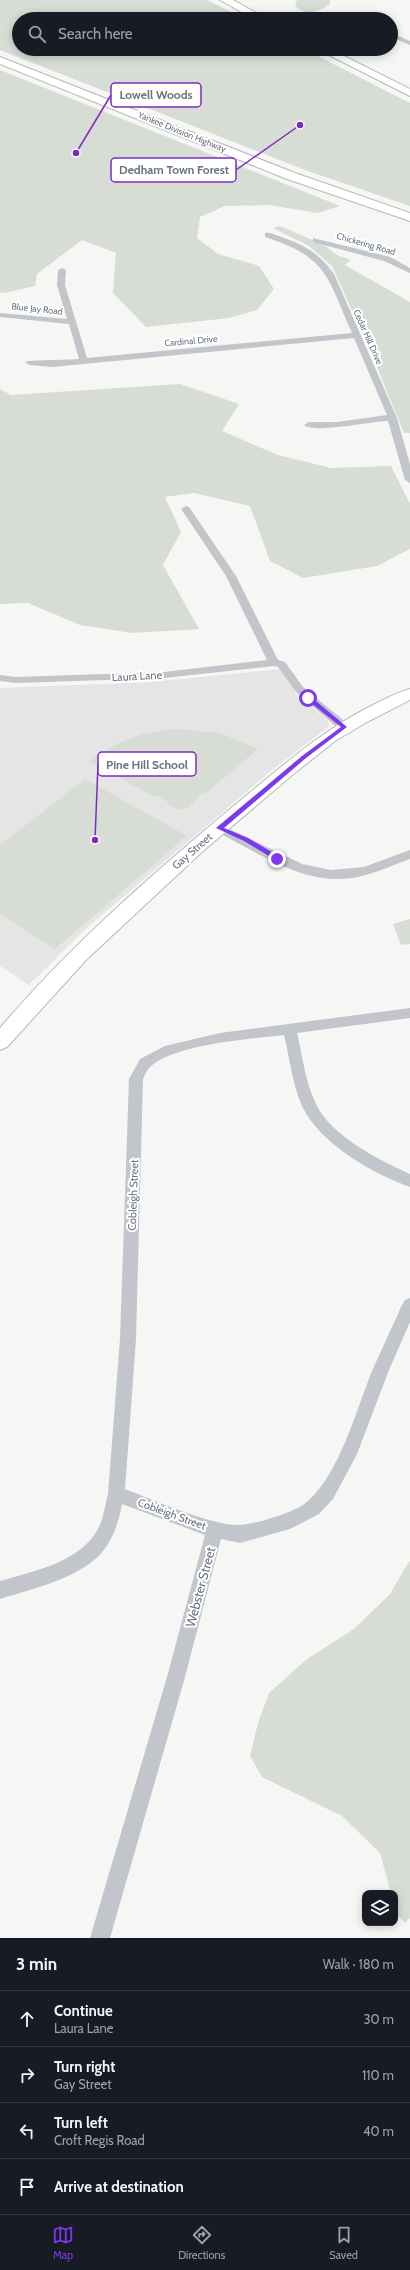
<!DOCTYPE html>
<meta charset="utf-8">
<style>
:root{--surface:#171b24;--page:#20242c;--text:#f1f3f6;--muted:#9ea1a6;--line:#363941;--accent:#7c3aed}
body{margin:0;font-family:Cabin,sans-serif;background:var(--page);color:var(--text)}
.controls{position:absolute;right:12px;bottom:12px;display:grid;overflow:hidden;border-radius:8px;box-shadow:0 2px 10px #0003}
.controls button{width:36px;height:36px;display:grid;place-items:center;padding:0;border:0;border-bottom:1px solid var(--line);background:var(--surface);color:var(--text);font:20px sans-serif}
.stop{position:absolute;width:12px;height:12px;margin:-9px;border:3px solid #7c3aed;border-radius:50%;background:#fff}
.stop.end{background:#7c3aed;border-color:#fff;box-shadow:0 1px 4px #0008}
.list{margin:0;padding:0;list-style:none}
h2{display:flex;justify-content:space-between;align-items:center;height:52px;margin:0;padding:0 16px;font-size:17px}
h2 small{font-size:13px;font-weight:400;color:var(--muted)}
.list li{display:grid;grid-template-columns:26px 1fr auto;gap:12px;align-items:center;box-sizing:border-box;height:56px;padding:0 16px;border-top:1px solid var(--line)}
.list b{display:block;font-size:15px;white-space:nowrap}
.list p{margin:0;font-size:13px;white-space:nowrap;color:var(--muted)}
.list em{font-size:13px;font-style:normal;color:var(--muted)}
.icon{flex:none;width:22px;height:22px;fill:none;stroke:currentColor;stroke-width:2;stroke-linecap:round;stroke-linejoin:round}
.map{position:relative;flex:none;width:410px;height:1938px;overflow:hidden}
.search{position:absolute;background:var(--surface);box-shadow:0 2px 10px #0003;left:12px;right:12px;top:12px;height:44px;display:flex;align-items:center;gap:10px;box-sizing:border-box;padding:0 14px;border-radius:22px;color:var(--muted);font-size:15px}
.sheet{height:276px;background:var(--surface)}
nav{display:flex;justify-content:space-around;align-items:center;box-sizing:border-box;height:56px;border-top:1px solid var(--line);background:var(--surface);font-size:11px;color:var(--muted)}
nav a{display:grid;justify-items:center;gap:2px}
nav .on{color:var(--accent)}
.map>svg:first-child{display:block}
</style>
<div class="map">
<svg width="410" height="1938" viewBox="0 0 410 1938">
<rect width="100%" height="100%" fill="#f6f6f4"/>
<path fill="#e4e5e4" d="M280,669L296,694L328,721L329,726L271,771L82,932L29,985L0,966V688L152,682Z"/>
<path fill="#d7ddd5" d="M0,0H207L245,19H19V49H304L410,103V206L305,170L0,50Z
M297,0H330V4C321,11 305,17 295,6Z
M0,70L340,206L318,213L269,205L225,206L200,217L197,238L218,254L259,266L274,289L257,310L229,318L146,327L113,293L116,253L82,240L37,274L35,286L5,293L0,292Z
M280,226L324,245L337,255L351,260L345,265L410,302V433H404L372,355L332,266L309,246L273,228Z
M180,384L239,404L222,431L278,455L331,468L391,466L410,504V549L377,566L303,578L270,561L250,506L194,493L165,497L181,532L163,565L199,629L132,633L80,625L28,603L0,604V389L11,395Z
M177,729L220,733L258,749L206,793L203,792L188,808L176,809L168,805V802L156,795L154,797L90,761C117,741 143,731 177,729Z
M85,779L187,836L55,949L0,914V845Z
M410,919V944L401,945L393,924Z
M410,1560V1918L405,1923L397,1914L395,1893H391L380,1853L342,1816L262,1777L250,1756L258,1723L269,1693L307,1659L354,1629L390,1594Z"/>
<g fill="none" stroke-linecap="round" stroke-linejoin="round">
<defs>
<path id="secondary" d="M410,689V700L367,722L335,741L291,776L203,851L87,959L7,1047L0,1050V1028C70,946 151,875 235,805C280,768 323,729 377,703C387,698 398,692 410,689Z"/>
<path id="highway" d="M220,0H233L267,19H254Z
M317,49H330L410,89V96Z
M0,57L295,173L410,213V221L287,179L0,64Z"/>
</defs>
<use href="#secondary" stroke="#b5b9bd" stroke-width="2"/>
<use href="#highway" stroke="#b5b8bb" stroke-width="2"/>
<path fill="#c2c5c9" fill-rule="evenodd" d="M391,33L410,41V45L391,37Z
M265,233C271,232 278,236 284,238C305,245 321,255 334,274L397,418L410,464V483L405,480L388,421C372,421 314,434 304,425L309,422H337L387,415L354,338L52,367L29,365L25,362C27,360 71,360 79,359L69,324L0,317V313L67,319L57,285L58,270L62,268L66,270L65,285L87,358L352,333C327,277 328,257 265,237Z
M313,238L390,257L410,268V273L384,261L313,242Z
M186,506L189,507L236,576L278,660L285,662L303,687L348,724L350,727L348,730H340L295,691L278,667L274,666L164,678L16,683L0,681V675L16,677L164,672L267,660L226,576L181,509Z
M219,824L302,864L331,870L364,867L410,850V859C393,865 376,873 358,877C305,888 260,853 215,831L213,828L215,825Z
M410,1008V1018L297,1033C303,1057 305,1082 316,1104C331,1136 379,1160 410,1174V1187C373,1174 319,1143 302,1106C292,1083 290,1059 284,1035C250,1039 177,1044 151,1066C147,1069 145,1075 143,1079L136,1339L125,1489C151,1499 215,1527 240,1525C256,1524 297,1512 308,1501C340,1472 356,1411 372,1371C382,1349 392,1327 402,1305L405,1300L410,1298V1322L389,1370L357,1454L333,1499L319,1514L290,1529L240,1543L221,1539L185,1677L110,1938H90L167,1677L205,1535L122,1504C119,1520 115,1534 106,1547C86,1577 32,1589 0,1599V1581C34,1571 82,1562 99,1527C104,1517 105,1504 108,1494L120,1339L129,1079L140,1059L165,1046L220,1033Z"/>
<use href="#secondary" fill="#fff" fill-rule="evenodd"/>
<use href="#highway" fill="#fff" fill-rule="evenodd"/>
</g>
<path fill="#7c3aed" d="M306,696H310L347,727L306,758L224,828L248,838L280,857L277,861L244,841L216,828L302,756L341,727L306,699Z"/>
<g text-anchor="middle" stroke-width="4" stroke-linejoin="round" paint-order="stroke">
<g font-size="9" fill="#687482" stroke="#fff">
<text transform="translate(182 132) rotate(22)" y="3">Yankee Division Highway</text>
<text transform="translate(366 244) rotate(16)" y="3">Chickering Road</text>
<text transform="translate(37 309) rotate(6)" y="3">Blue Jay Road</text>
<text transform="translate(368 337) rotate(66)" y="3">Cedar Hill Drive</text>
<text transform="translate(191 341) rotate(-5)" y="3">Cardinal Drive</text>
</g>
<g font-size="11" fill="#687482" stroke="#fff">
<text transform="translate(137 676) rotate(-3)" y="4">Laura Lane</text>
<text transform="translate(192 851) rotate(-41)" y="4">Gay Street</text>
<text transform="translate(133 1195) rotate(-88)" y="4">Cobleigh Street</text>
<text transform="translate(172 1514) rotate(20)" y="4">Cobleigh Street</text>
</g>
<g font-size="13" fill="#687482" stroke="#fff">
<text transform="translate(200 1587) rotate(-75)" y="5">Webster Street</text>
</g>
</g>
<path fill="none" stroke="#7b2cbf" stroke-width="1.5" d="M76 153L111 95M300 125L236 170M95 840L98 764"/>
<g fill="#7b2cbf" stroke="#fff" stroke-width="1.5">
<circle cx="76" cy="153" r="4"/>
<circle cx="300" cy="125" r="4"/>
<circle cx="95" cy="840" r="4"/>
</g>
<g fill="#fff" stroke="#7b2cbf" stroke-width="1.5">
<rect x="111" y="83" width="90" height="24" rx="4"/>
<rect x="111" y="158" width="125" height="24" rx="4"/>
<rect x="98" y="752" width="98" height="24" rx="4"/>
</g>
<g font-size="12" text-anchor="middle" font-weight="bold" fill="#687482">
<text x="156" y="99">Lowell Woods</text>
<text x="174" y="174">Dedham Town Forest</text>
<text x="147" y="769">Pine Hill School</text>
</g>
</svg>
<div class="controls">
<button><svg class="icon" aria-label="layers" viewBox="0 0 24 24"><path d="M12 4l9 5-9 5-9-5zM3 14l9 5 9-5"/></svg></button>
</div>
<div class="stop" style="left:308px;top:698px"></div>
<div class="stop end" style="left:277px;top:859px"></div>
<div class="search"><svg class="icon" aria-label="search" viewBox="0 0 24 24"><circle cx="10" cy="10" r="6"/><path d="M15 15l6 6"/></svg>Search here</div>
</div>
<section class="sheet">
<h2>3 min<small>Walk · 180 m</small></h2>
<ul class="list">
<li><svg class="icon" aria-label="ahead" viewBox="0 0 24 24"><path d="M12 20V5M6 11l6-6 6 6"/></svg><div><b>Continue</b><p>Laura Lane</p></div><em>30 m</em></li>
<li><svg class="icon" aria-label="right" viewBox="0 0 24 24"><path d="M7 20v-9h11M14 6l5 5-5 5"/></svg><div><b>Turn right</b><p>Gay Street</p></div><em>110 m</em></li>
<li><svg class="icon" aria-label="left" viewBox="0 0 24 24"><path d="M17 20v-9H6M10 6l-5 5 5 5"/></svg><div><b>Turn left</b><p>Croft Regis Road</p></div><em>40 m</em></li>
<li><svg class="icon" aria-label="arrive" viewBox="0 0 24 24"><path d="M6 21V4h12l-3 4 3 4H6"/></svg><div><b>Arrive at destination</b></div></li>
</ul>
</section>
<nav>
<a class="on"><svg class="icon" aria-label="map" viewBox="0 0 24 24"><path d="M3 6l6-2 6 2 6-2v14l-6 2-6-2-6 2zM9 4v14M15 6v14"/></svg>Map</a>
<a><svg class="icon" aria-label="directions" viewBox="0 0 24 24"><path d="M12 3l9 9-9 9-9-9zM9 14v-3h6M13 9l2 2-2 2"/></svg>Directions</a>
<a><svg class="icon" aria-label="saved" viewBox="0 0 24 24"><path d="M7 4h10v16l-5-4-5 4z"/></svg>Saved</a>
</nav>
